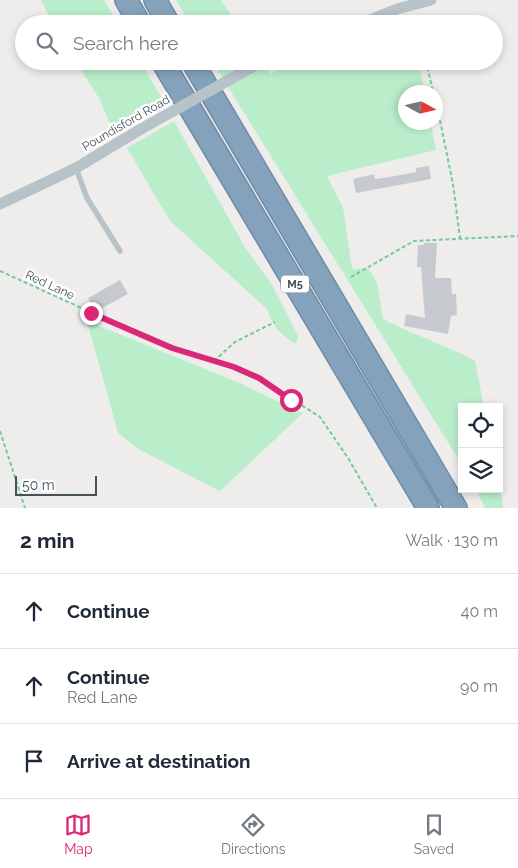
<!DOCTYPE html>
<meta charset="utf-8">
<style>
:root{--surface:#fff;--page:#f6f6f7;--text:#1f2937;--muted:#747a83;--line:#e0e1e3;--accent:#db2777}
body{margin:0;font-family:Raleway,sans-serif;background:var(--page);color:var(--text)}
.controls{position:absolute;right:15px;bottom:15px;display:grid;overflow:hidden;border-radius:0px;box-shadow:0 2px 8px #0003}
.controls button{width:45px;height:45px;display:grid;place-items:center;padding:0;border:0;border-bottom:1px solid var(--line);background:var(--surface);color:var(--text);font:25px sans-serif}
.compass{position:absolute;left:398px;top:85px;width:45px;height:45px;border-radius:50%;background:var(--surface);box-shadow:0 2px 8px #0003;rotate:98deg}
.scale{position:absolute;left:15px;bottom:12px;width:82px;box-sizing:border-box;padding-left:5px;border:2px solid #455159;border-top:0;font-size:14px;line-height:18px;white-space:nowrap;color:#455159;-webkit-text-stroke:4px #fff;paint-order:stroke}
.stop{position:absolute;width:15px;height:15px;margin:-11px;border:4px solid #db2777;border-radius:50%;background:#fff}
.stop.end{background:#db2777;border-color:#fff;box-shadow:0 1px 5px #0008}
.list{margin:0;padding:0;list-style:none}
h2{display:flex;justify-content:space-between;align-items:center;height:65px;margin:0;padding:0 20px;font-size:21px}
h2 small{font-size:16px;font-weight:400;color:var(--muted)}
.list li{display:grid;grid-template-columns:32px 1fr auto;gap:15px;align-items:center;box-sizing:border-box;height:75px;padding:0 20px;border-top:1px solid var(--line)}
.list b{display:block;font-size:19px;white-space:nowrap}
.list p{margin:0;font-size:16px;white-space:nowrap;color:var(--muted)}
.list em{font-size:16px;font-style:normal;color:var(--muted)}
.icon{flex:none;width:28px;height:28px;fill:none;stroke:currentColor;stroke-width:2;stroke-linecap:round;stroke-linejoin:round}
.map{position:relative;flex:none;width:518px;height:508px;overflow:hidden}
.search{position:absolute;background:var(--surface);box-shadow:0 2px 8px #0003;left:15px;right:15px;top:15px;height:55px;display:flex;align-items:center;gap:12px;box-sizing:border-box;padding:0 18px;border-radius:28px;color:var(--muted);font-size:19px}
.sheet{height:290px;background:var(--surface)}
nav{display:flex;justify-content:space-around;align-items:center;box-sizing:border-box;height:70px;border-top:1px solid var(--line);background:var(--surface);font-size:14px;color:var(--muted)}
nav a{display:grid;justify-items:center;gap:2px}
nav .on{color:var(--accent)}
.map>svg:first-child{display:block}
</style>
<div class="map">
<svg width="518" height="508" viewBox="0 0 518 508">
<rect width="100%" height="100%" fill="#efecec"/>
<path fill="#baeecb" d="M41,0H104L118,24H53Z
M176,0H221L237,24H190Z
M408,14L410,24H379Z
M75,61H140L165,104L120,131H113L99,98Z
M212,61H264L271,74L293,61H418L425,92H406V122L431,123L436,150L327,176L343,207L352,269L368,268L377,283L383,319C413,335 446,345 475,361L484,407H462V465Z
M174,121L246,249L271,283L298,336L296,344C281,335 272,327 268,310L170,221L127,148Z
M87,321L237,382L303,413L220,491L140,450L118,433Z
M499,481L503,508H485L476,489H499Z"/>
<path fill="#c6cacf" d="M429,166L431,179L356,193L353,179L374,174L375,179L390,177L416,172V168Z
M424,243H437L435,278H451L452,294H456L457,315L451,316L448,334L404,326L406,314L425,318L421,267H417L418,245H424Z
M120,280L128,294L95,312L88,298Z"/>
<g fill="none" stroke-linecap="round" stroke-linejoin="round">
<defs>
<path id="highway" d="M126,0L140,24
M155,0L169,24
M162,61L428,508
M192,61L456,508"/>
</defs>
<use href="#highway" stroke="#6f8da7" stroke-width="24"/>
<path stroke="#72cb9b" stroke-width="2" stroke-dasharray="4 2.5" stroke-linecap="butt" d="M420,15L421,24
M426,61L433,92
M436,101L453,184L460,238
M0,271L150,339L234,367L259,378L320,417L348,458L377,508
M351,277L414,241L518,236
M214,361L235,342L275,322
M0,431L25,508"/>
<path stroke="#b8c2c9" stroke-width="5.5" d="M76,168L87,198L120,251"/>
<path stroke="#b8c2c9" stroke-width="11" d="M360,24L397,9L431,0
M0,204L76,168L141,129"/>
<use href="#highway" stroke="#84a2bb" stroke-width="21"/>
<path stroke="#b8c2c9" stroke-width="11" d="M141,129L263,61"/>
</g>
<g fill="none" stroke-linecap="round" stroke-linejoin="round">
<path stroke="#db2777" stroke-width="6" d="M91,313L172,348L234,367L259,378L291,400"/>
</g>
<g text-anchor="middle" stroke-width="5" stroke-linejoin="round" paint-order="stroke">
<rect fill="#fff" stroke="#7d858b" stroke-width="1" x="281" y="275.5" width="28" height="17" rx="4"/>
<g font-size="11" font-weight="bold" fill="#455159">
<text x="295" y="288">M5</text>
</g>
<g font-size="12" fill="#455159" stroke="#fff">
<text transform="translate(126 123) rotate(-30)" y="4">Poundisford Road</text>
<text transform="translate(50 285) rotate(25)" y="4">Red Lane</text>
</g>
</g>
</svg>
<div class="controls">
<button><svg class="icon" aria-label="locate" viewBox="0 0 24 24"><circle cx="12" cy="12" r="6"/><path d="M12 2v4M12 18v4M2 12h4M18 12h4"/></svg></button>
<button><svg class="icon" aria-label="layers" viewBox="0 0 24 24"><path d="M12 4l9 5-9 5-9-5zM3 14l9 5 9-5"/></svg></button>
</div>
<svg class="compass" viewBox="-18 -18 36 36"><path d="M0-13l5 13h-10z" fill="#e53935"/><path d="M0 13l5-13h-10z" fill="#747a83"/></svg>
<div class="scale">50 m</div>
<div class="stop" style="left:291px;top:400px"></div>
<div class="stop end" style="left:91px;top:313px"></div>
<div class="search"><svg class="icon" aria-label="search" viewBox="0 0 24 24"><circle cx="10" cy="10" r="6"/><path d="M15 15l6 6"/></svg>Search here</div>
</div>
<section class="sheet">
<h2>2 min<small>Walk · 130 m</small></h2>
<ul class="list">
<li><svg class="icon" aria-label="ahead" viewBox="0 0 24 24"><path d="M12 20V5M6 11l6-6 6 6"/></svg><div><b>Continue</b></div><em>40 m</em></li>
<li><svg class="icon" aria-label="ahead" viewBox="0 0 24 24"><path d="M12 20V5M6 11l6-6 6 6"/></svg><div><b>Continue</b><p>Red Lane</p></div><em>90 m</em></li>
<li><svg class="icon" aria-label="arrive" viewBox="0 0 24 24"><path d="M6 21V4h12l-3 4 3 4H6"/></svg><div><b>Arrive at destination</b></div></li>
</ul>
</section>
<nav>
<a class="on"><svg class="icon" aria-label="map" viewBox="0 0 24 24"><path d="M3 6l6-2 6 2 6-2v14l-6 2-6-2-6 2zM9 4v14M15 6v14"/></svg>Map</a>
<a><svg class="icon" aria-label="directions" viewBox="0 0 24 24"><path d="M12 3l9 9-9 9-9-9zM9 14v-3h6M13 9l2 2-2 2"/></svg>Directions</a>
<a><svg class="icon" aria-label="saved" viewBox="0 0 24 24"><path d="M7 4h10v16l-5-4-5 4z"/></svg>Saved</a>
</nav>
